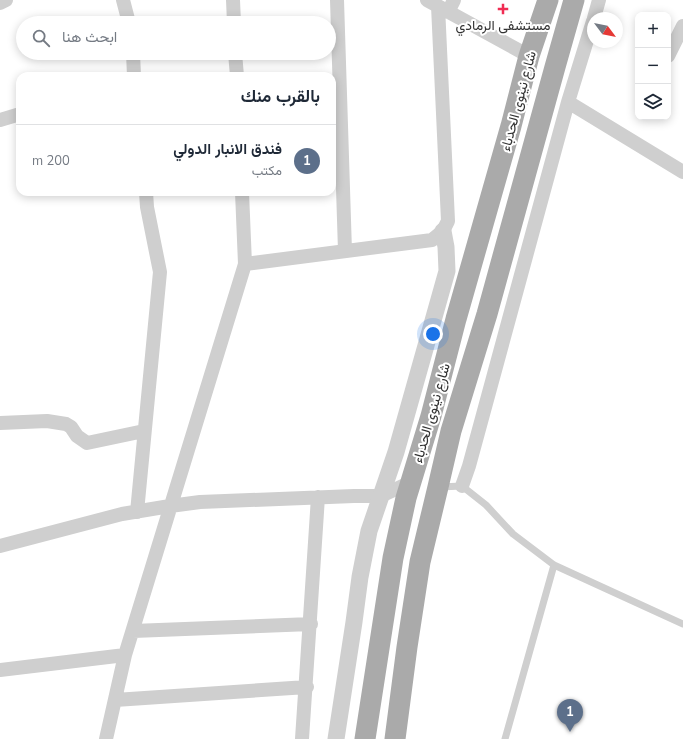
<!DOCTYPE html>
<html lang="ar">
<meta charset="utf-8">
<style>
:root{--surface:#fff;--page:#f6f6f7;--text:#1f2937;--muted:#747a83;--line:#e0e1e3;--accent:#0f766e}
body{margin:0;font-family:"Nunito Sans",Vazirmatn,sans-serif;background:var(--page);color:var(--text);direction:rtl}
.controls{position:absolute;right:12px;top:12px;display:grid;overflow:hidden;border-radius:8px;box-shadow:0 2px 10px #0003}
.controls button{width:36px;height:36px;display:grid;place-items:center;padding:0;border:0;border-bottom:1px solid var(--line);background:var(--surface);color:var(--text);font:20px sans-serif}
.compass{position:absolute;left:587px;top:12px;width:36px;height:36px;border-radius:50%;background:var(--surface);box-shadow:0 2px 10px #0003;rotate:122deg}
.you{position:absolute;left:433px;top:334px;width:14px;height:14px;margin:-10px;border:3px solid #fff;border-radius:50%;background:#1a73e8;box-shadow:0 0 0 6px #1a73e833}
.badge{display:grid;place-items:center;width:26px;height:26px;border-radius:50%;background:var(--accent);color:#fff;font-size:13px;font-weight:700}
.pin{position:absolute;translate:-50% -33px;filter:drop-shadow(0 1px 2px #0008)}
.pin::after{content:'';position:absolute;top:21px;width:14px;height:12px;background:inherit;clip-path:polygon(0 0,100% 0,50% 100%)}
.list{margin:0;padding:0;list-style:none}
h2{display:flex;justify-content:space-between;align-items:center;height:52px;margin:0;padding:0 16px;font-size:17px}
h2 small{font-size:13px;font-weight:400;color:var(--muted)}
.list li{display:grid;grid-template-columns:26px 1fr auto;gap:12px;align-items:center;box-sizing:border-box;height:72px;padding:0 16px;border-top:1px solid var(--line)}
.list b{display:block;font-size:15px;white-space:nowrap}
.list p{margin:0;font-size:13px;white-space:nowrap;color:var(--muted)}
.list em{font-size:13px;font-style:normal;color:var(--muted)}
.icon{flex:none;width:22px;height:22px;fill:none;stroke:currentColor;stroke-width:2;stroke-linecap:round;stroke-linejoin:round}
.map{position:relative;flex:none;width:683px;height:739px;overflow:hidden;direction:ltr}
.search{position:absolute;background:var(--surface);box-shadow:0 2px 10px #0003;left:16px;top:16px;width:320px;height:44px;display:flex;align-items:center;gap:10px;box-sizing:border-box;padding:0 14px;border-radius:22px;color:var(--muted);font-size:15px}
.panel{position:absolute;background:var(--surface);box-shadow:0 2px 10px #0003;left:16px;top:72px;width:320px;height:124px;border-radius:12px;direction:rtl}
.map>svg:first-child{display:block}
</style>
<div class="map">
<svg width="683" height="739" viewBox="0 0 683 739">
<rect width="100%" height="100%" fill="#fff"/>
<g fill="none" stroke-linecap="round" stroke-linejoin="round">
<path stroke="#cfcfcf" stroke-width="7" d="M440,487L462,486L486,505L513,534L554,565L683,624
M505,739L554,565"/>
<path stroke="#cfcfcf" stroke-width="14" d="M123,0L129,23
M233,0L234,23
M337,0L345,251
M427,0L529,56
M0,3L6,0
M448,12L454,0
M594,18L599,0
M133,53L134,76
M235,53L237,76
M668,56L683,26
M568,102L683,172
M0,120L20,114
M245,264L432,240L443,231L448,221L438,6
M0,423L47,421L66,424L71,427L77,436L87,443L144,431
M462,486L469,466L568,102L593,21
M137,512L160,272L147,207L146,192
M0,546L122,514L170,506L200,502L354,496H381L411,482
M133,631L311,624
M0,670L125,655
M115,700L307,687
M106,739L125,655L245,264L242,192
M302,739L318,497"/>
<path stroke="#cfcfcf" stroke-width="17" d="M336,739L354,622L360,577L369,531L396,452L447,271L446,247L443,231"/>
<path stroke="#aaa" stroke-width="21" d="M365,739L393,558L406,498L431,416L456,319L511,126L529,56L548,0
M395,739L407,647L420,562L438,487L451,431L487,314L555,67L574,0"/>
</g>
<path fill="#f02c53" stroke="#fff" stroke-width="1.5" d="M501 3h4v4h4v4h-4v4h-4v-4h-4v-4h4z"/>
<g text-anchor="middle" stroke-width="4" stroke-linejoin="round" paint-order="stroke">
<g font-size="14" fill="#323232" stroke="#fff">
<text x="503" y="30">مستشفى الرمادي</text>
</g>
<g font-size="14" fill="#323232" stroke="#fff">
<text transform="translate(518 101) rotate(-75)" y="5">شارع نينوى الحدباء</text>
<text transform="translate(431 413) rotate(-74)" y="5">شارع نينوى الحدباء</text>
</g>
</g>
</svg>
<div class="controls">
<button>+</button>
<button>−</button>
<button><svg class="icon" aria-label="layers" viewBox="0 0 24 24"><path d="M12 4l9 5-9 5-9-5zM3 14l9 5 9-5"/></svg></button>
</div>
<svg class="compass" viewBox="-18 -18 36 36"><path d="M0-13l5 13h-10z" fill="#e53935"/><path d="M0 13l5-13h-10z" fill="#747a83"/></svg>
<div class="you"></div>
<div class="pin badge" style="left:570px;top:732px;background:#5c6f8a">1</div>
<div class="search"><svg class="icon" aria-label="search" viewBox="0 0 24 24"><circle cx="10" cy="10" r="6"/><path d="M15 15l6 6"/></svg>ابحث هنا</div>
<section class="panel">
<h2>بالقرب منك<small></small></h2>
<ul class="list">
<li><span class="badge" style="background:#5c6f8a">1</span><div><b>فندق الانبار الدولي</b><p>مكتب</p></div><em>200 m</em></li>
</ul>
</section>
</div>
